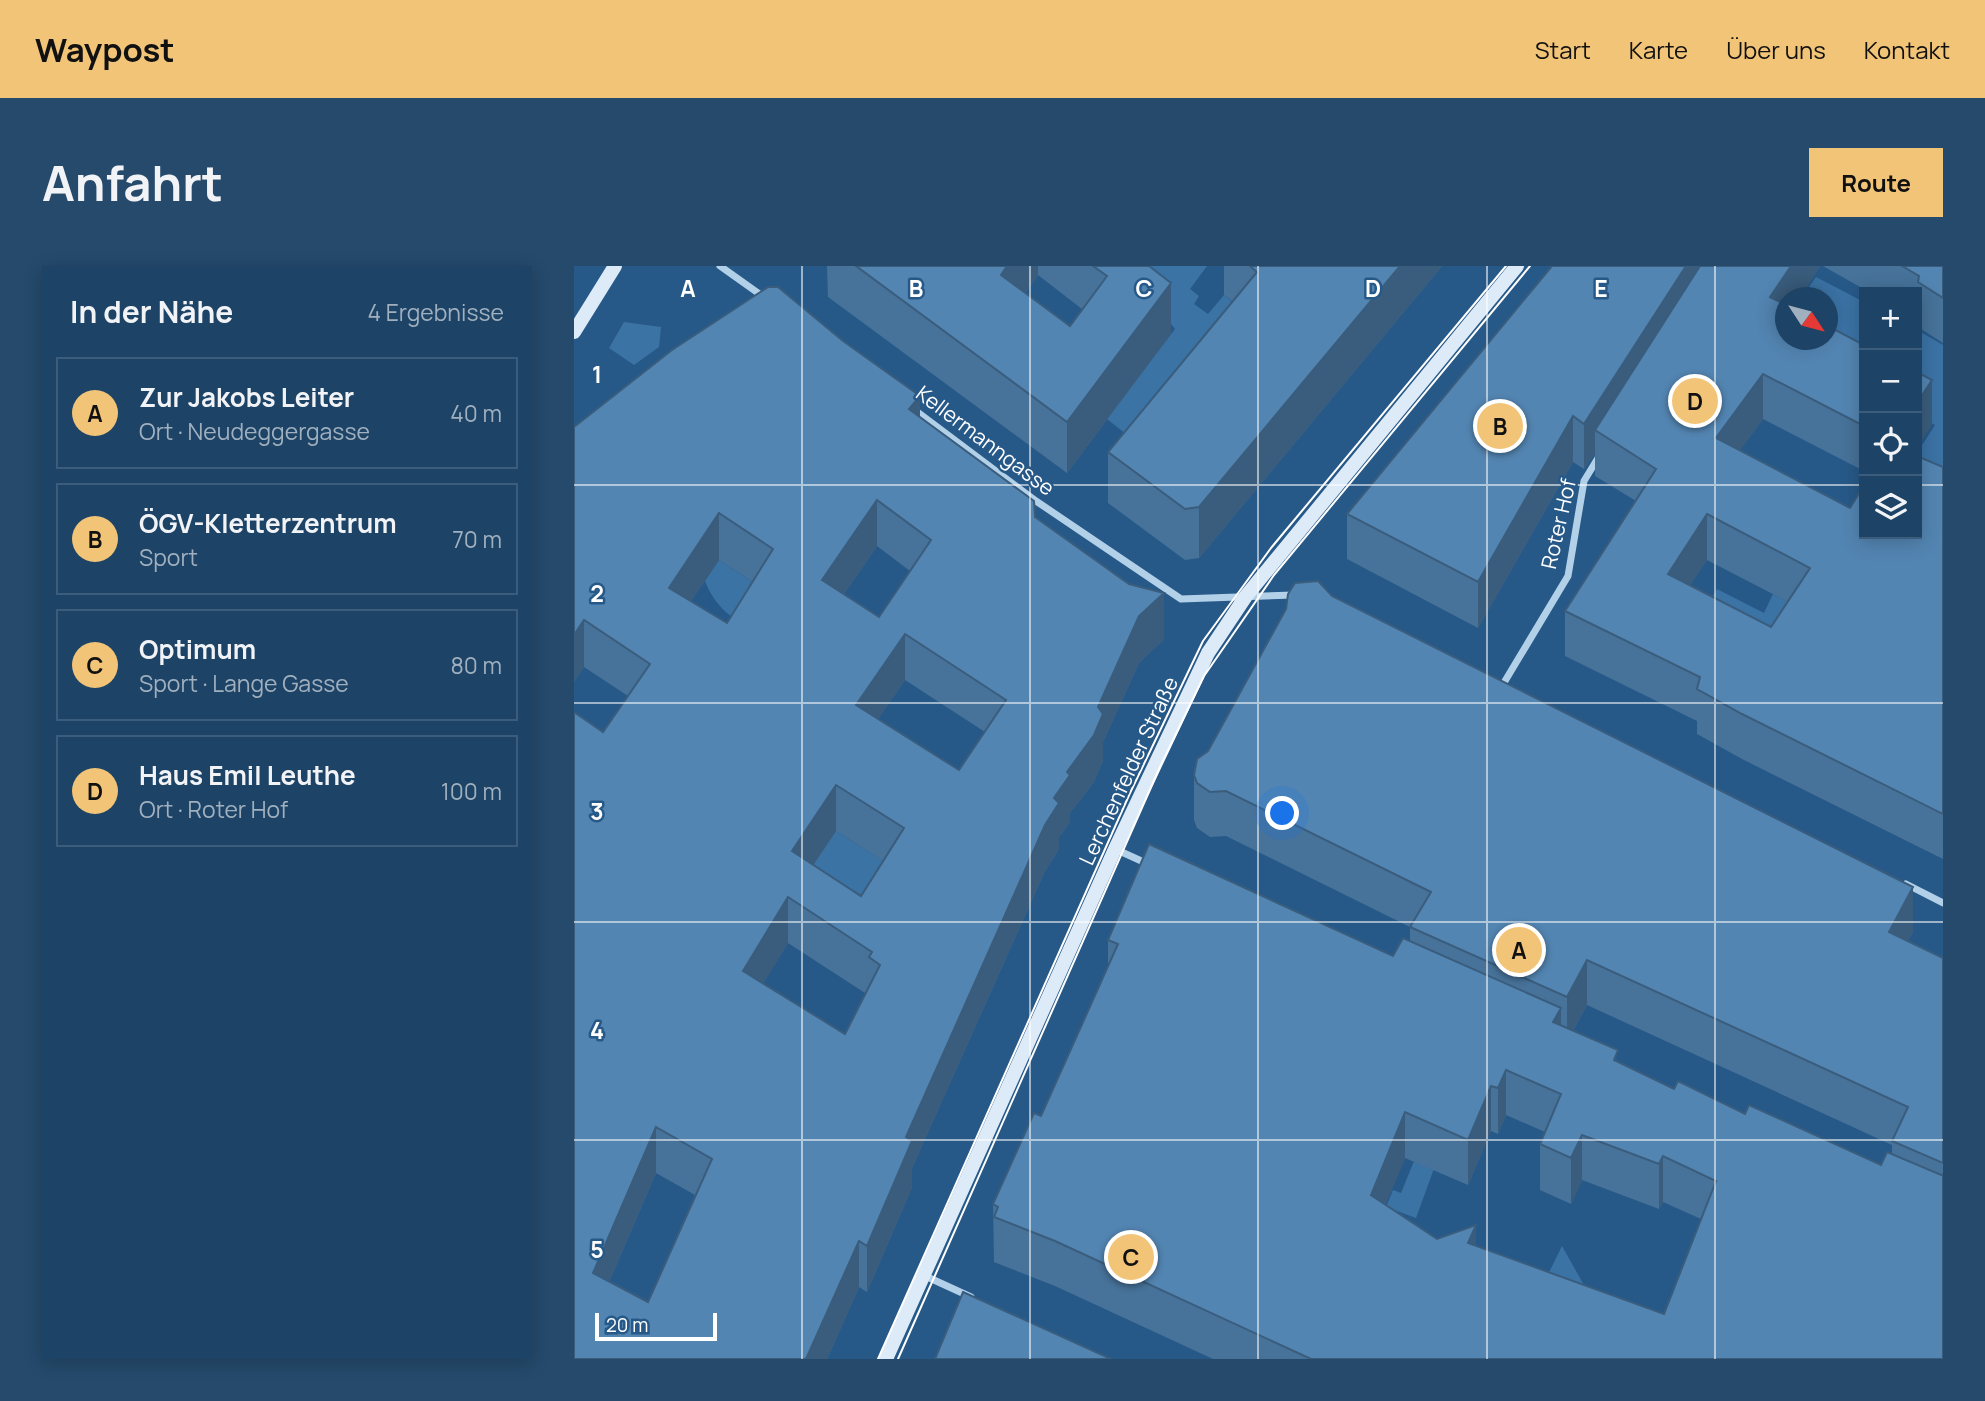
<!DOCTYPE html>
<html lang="de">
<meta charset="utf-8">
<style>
:root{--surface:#1d4366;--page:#254a6c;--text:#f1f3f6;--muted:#a0b0bf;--line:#3b5c7a;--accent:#f1c478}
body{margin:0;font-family:Manrope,sans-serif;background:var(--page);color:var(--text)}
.controls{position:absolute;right:21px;top:21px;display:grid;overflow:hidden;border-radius:0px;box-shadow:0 4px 18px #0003}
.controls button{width:63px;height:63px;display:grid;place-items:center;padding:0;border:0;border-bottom:2px solid var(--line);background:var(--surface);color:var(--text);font:35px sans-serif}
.compass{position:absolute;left:1201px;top:21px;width:63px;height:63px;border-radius:50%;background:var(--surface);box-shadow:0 4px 18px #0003;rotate:126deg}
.scale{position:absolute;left:21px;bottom:18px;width:122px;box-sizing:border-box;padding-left:7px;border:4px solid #fff;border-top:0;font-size:19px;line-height:24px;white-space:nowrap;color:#fff;-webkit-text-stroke:5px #275988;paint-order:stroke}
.you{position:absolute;left:709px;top:548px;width:24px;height:24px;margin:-18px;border:5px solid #fff;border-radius:50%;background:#1a73e8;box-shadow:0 0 0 10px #1a73e833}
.badge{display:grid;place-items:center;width:46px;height:46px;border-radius:50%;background:var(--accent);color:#111;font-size:23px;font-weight:700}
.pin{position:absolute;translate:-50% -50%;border:4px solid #fff;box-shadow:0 2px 7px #0006}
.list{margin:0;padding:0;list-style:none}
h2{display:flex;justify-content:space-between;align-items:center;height:91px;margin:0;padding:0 28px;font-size:30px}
h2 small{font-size:23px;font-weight:400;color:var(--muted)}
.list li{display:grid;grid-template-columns:46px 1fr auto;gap:21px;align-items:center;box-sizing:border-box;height:112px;margin:0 14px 14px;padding:0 14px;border:2px solid var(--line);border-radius:0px}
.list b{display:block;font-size:26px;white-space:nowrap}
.list p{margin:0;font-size:23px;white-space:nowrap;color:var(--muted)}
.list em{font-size:23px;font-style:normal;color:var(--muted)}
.icon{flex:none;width:38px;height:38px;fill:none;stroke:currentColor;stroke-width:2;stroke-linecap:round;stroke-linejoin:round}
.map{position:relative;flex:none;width:1369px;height:1093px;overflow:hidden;border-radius:0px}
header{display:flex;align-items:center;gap:42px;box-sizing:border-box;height:98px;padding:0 35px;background:var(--accent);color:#111}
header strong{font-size:33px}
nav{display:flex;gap:38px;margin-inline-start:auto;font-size:24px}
.intro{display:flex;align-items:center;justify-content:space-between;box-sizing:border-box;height:168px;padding:0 42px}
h1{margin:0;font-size:49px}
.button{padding:18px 32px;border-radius:0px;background:var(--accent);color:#111;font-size:24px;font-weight:700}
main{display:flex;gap:42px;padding:0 42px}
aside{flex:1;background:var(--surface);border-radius:0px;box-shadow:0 4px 18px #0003}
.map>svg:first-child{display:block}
</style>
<header>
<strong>Waypost</strong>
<nav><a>Start</a><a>Karte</a><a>Über uns</a><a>Kontakt</a></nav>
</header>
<div class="intro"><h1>Anfahrt</h1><a class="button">Route</a></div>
<main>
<aside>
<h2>In der Nähe<small>4 Ergebnisse</small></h2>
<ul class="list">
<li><span class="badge">A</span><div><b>Zur Jakobs Leiter</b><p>Ort · Neudeggergasse</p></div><em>40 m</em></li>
<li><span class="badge">B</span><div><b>ÖGV-Kletterzentrum</b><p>Sport</p></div><em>70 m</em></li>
<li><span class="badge">C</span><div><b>Optimum</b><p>Sport · Lange Gasse</p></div><em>80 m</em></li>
<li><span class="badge">D</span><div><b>Haus Emil Leuthe</b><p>Ort · Roter Hof</p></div><em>100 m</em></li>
</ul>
</aside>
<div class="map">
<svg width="1369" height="1093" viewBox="0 0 1369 1093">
<rect width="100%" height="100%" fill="#275988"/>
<path fill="#3b73a5" d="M550,0H633L616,23L625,30L620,38L634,48L650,29L669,45L552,168L533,153L601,63Z
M1242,11L1290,36V122L1199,74H1254V32L1228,31Z
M50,56L87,61L85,81L60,99L35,82Z
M1343,64L1369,79V245L1343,233V187L1361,159L1343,149Z
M145,294L199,329L177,364C156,351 140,339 131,315Z
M1143,323L1190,347L1199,328L1224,341L1204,378L1124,356Z
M262,565L330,608L287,676L218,631Z
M847,878L866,886L842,952L812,941L819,924L827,927Z
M988,980L1015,1028L959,1039Z"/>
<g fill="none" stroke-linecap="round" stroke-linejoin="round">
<path stroke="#b3d0e9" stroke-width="7" d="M146,0L191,32
M338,142L462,235L607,333L720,329
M928,420L994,310L1010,215L1024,192
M541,583L574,598
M1332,618L1369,637
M349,1009L397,1031"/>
<path stroke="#ddebf8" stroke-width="14" d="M0,66L41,0
M312,1093L541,583L634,387L672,330L943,0"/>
<path stroke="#fff" stroke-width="2" d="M304,1093L556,527L629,375L697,282L932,0
M324,1093L586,501L630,410L700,309L956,0"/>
</g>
<path fill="#477299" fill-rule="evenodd" d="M253,0H575L597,68L493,207L254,31ZM464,9L508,43L496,60L451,27Z
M650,0H868L625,292L611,294L534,237V186L659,36L650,29Z
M978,0H1246L1226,32H1212V74L1290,79V205L1189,153L1166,184L1276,242L1369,201V593L1168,493L1123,468V455L991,390V345L1062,235L1021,210V187L1010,203L999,196L904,362L773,293V248ZM1133,294L1214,336L1197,361L1116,319Z
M1249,0H1369V77L1344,61V55L1343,54V26H1295Z
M346,151L590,373L565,397L529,476V494L520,516L496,547V556L485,571V583L471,605L338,902V921L293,1026L285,1021L253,1093H0L29,466L54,430L10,401L0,416V161ZM303,280L336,305L305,351L270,328ZM145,294L179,316L153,357L117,335ZM331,414L411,466L385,504L304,453ZM262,565L309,595L287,630L240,599ZM214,677L291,727L271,768L189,717ZM82,907L121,929L74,1036L35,1016Z
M758,330L1339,666L1334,675L1369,692V1093H639L481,1020L420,996L419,938L467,850L534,700V674L819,690L836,675V661L652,570L636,571L623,562L620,554V509L634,485ZM1013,739L1318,879V888L1307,899L1171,848L1100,823L1044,795L999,765ZM932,849L971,866L966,878V924L997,938L1008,914L1085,943L1089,936L1127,953L1090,1048L902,980L863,973L811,939L831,892L894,919L917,865L924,868Z"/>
<path fill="#3a5d7d" d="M433,0H464V9L427,60V9Z
M826,0H868L625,292V241Z
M1112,0H1141L1021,164V187L1010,203V158Z
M1217,0H1246L1226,32H1212V53L1196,31Z
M597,17V68L493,207V156Z
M1189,108V153L1142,217V172Z
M1358,114V159L1343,182V137Z
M346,130V176L335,143Z
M999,150V196L904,362V316Z
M303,234V280L248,360V314Z
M145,247V294L95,368V322Z
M1133,248V294L1094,353V308Z
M590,327V373L565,397L529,476V494L520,516L496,547V556L485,571V583L471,605L338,902V921L293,1026V980L332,871L480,532L524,441L565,350Z
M10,354V401L0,416V369Z
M331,368V414L282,485V439Z
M262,519V565L218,631V585Z
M1339,621V666L1315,711V666Z
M214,631V677L169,751V705Z
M1013,694V739L993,776V731Z
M987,742V787L979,756Z
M932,804V849L924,868V822Z
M917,820V865L894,919V874Z
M831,846V892L797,975V929Z
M82,861V907L19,1053V1007Z
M1008,869V914L997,938V892Z
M1089,890V936L1085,943V898Z
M902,959V1004L894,977Z
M285,975V1021L253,1093H232Z"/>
<path fill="#5385b2" stroke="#3a5d7d" stroke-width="2" fill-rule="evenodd" d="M282,0H433L427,9L496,60L533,10L519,0H575L597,17L493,156Z
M676,0H826L625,241L611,243L534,186L683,6Z
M978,0H1112L1010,158L999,150L904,316L773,248Z
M1126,0H1217L1196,31L1212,39V74H1254V60L1290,79V160L1189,108L1142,172L1276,242L1290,219V268H1343V190L1369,201V548L1168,448L1123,423L1126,411L991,345L1082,203L1021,164ZM1133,248L1236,302L1197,361L1094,308Z
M1328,0H1369V32L1344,16L1345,10Z
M194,21H204L269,75L346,130L335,143L460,235L461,251L555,318L590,327L565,350L524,441L529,448L520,469L493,506L496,509L480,532L485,537L471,559L332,871L338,875L293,980L285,975L232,1093H0V446L29,466L76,398L10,354L0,369V161L98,84ZM303,234L357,274L305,351L248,314ZM145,247L199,283L153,357L95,322ZM331,368L432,434L385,504L282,439ZM262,519L330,562L287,630L218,585ZM214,631L298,686L295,691L306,699L271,768L169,705ZM82,861L138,893L74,1036L19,1007Z
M1343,106L1358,114L1343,137Z
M744,315L758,330L1339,621L1315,666L1369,692V897L1318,875L1334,841L1013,694L993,731L836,661L857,626L652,525L636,526L623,517L620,509L623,493L634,485L712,343L714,328L721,317Z
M575,578L819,690L829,672L987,742L979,756L1044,784L1040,794L1100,823L1104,815L1171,848L1175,839L1307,899L1313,886L1367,909L1369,908V1093H737L481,975L420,951L424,941L419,938L460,847L467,850L544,678L534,674ZM932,804L987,828L966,878L997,892L1008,869L1085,898L1089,890L1142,915L1090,1048L894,977L902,959L863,973L797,929L831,846L894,874L917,820L924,822Z
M389,1026L537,1093H361Z"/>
<path fill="none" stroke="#fff" stroke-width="2" stroke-opacity="0.55" d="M228,0V1093M456,0V1093M684,0V1093M913,0V1093M1141,0V1093M0,219H1290M1343,219H1369M0,437H1369M0,656H1369M0,874H1369"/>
<g text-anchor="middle" stroke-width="5" stroke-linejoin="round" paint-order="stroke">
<g font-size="21" fill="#fff" stroke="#275988">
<text transform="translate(411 175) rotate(37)" y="7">Kellermanngasse</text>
<text transform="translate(985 258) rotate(-77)" y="7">Roter Hof</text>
<text transform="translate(555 505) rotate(-65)" y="7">Lerchenfelder Straße</text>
</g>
</g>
<g font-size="23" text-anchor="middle" font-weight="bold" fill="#fff" stroke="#275988" stroke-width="5" stroke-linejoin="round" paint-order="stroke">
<text x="114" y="31">A</text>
<text x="342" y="31">B</text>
<text x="570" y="31">C</text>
<text x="799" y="31">D</text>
<text x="1027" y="31">E</text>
<text x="23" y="117">1</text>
<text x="23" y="336">2</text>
<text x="23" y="554">3</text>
<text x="23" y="773">4</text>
<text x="23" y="992">5</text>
</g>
</svg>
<div class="controls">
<button>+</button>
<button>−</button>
<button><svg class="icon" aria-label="locate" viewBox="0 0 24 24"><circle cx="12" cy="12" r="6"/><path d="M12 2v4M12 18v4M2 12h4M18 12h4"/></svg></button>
<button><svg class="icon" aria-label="layers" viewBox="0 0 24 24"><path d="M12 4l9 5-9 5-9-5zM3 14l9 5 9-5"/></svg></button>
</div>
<svg class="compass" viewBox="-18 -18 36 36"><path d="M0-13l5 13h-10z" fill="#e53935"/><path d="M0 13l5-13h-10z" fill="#a0b0bf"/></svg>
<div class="scale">20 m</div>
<div class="you"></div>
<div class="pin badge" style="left:945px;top:684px">A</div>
<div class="pin badge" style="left:926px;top:160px">B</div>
<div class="pin badge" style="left:557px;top:991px">C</div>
<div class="pin badge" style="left:1121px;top:135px">D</div>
</div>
</main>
